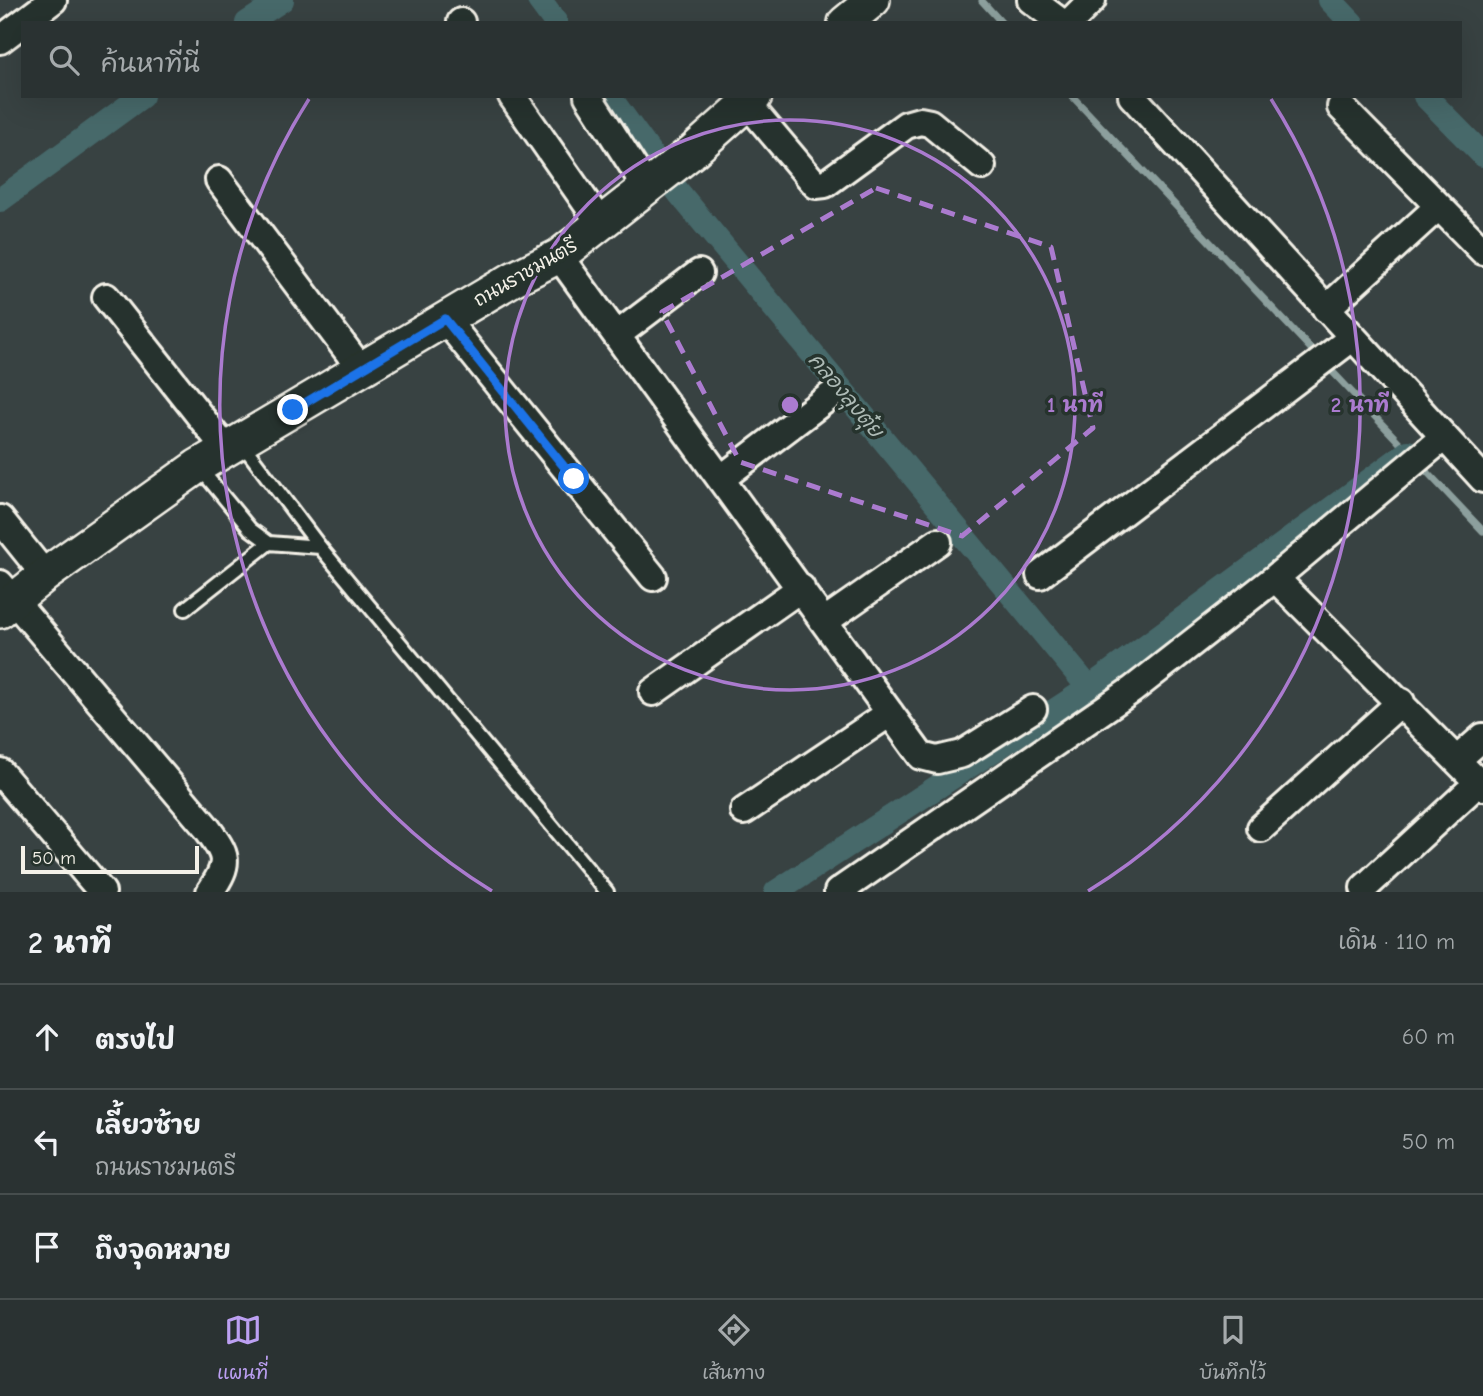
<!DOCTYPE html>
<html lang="th">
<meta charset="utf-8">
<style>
:root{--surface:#2a3232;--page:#363e3e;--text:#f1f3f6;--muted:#a5aaac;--line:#464d4d;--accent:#bca0f2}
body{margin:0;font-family:"Comic Neue","Playpen Sans Thai",sans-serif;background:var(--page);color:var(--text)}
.scale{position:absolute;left:21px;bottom:18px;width:178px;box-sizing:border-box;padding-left:7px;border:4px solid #f4f1e8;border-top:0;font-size:19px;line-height:24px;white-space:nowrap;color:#f4f1e8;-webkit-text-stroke:5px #26332d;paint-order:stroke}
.stop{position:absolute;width:21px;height:21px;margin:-16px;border:5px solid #1a73e8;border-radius:50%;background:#fff}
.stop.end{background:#1a73e8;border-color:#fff;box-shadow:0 2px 7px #0008}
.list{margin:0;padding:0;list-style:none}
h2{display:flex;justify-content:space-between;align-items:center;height:91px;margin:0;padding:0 28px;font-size:30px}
h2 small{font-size:23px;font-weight:400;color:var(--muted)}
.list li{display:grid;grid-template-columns:46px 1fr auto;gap:21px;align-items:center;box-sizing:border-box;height:105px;padding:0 28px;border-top:2px solid var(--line)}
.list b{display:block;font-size:26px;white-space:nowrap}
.list p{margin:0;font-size:23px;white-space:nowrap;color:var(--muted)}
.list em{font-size:23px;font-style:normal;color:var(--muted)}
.icon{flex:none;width:38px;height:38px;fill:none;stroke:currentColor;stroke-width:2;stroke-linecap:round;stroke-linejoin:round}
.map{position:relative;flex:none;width:1483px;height:892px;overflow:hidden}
.search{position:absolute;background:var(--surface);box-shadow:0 7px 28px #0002;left:21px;right:21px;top:21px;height:77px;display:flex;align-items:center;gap:18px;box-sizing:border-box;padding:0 24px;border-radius:0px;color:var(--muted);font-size:26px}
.sheet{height:406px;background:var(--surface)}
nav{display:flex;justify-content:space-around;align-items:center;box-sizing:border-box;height:98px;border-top:2px solid var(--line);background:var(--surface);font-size:19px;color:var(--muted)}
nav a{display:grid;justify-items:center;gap:4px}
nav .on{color:var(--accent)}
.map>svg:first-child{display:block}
</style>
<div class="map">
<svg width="1483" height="892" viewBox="0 0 1483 892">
<rect width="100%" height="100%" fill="#384242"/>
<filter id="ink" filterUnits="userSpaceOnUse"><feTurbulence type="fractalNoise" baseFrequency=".0143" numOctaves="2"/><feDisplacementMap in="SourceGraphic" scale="14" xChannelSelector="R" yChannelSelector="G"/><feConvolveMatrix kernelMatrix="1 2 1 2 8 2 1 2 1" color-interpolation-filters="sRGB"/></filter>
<g filter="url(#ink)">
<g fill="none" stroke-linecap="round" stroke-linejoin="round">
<path stroke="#8c9f9d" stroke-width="7" d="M982,1L1002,23
M1072,96L1483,531"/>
<path stroke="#46696b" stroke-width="24" d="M539,0L556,23
M1330,0L1352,23
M247,23L282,0
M609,96L679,193L1089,688
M1425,96L1483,155
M0,200L142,96
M776,892L1089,688L1408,452"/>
<defs>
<path id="service" d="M240,441L320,547L607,892
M198,466L250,529L269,543
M185,609L269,543L320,547"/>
<path id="minor" d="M1031,0L1062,23
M461,22V23
M1069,23L1092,0
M0,40L53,0
M512,96L601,224
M588,96L647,188
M1132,96L1483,479
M747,103L816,185L825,184L906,125L920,121L930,123L982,166
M1341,107L1483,251
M219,180L361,369
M559,256L921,756L937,760L962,754L1033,709
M106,297L226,449
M1326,309L1438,207
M445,319L653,577
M617,335L699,273
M722,478L830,396
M0,519L45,575
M1040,575L1352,338
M1275,578L1483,787
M0,584L206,827C227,856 231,861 210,892
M825,621L938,542
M653,692L801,588
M1458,759L1483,737
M0,772L102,892
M744,811L890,713
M1261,828L1401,702
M1364,888L1479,782
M838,892L1132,690L1275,578L1444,437"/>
<path id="tertiary" d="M845,23L873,0
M0,611L45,575L198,466L513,279L559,256L692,152L755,96"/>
</defs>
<use href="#service" stroke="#f4f1e8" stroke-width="18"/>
<use href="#minor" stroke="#f4f1e8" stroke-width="32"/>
<use href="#tertiary" stroke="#f4f1e8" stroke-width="38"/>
<use href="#service" stroke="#26332d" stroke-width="12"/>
<use href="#minor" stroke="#26332d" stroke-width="26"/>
<use href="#tertiary" stroke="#26332d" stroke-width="33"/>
</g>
</g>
<g fill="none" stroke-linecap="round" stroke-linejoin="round" filter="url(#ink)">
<path stroke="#1a73e8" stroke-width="9" d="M293,410L445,319L574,479"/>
</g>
<path fill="none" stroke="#ab7bcf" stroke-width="5" stroke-dasharray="14 9" stroke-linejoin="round" d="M876,188L1051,247L1093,428L962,536L740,462L662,312Z"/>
<g fill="none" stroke="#ab7bcf" stroke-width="3.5">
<circle cx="790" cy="405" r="285"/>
<path d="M492 891A570 570 0 0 1 309 99M1271 99A570 570 0 0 1 1088 891"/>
</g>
<g text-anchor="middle" stroke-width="7" stroke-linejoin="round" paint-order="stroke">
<g font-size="19" fill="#f4f1e8" stroke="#26332d">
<text transform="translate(525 272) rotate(-30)" y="7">ถนนราชมนตรี</text>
</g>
<g font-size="21" font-style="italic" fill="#aebbb6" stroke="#26332d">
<text transform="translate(846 395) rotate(50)" y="7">คลองลุงตุ๋ย</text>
</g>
</g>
<circle cx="790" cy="405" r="10" fill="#ab7bcf" stroke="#26332d" stroke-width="3.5"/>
<g font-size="21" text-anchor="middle" font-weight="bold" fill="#ab7bcf" stroke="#26332d" stroke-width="7" stroke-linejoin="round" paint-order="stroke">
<text x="1075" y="412">1 นาที</text>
<text x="1360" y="412">2 นาที</text>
</g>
</svg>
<div class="scale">50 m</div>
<div class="stop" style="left:574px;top:479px"></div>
<div class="stop end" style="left:293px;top:410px"></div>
<div class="search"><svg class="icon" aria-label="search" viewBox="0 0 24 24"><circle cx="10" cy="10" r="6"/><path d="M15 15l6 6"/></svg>ค้นหาที่นี่</div>
</div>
<section class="sheet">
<h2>2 นาที<small>เดิน · 110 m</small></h2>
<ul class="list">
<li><svg class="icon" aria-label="ahead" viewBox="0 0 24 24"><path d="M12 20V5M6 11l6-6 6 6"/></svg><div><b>ตรงไป</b></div><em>60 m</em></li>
<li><svg class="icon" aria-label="left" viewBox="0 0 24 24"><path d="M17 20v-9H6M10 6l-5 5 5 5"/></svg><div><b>เลี้ยวซ้าย</b><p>ถนนราชมนตรี</p></div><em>50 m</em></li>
<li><svg class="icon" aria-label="arrive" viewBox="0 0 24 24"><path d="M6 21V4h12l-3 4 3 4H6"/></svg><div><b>ถึงจุดหมาย</b></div></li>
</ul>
</section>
<nav>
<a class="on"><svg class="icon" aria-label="map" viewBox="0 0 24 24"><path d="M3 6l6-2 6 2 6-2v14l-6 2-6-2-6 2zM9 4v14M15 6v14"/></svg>แผนที่</a>
<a><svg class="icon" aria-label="directions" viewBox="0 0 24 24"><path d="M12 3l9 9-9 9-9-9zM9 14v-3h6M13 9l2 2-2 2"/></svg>เส้นทาง</a>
<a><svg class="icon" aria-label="saved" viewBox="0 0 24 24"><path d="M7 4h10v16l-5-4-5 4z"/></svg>บันทึกไว้</a>
</nav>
